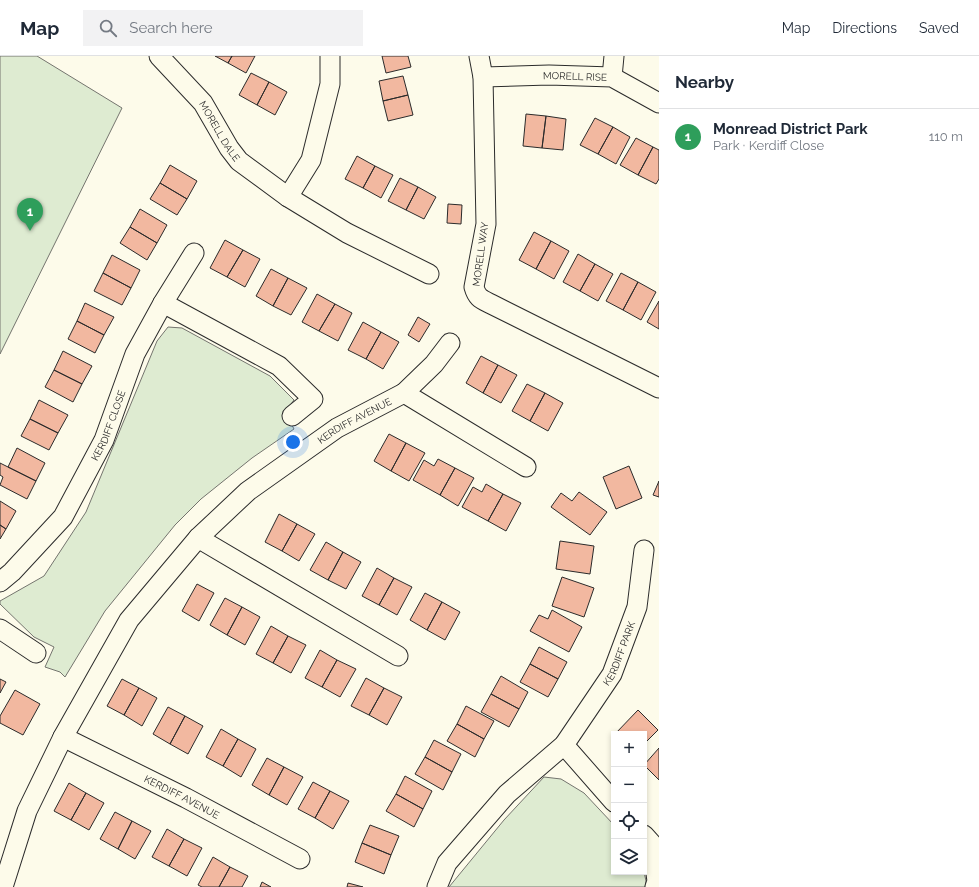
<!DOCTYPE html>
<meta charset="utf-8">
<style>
:root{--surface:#fff;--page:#f2f2f3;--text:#1f2937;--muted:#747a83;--line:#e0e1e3;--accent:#b45309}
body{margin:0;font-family:Raleway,sans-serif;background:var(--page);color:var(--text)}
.controls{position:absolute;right:12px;bottom:12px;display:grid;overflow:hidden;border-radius:0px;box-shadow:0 2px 6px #0003}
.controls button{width:36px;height:36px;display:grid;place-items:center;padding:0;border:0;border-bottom:1px solid var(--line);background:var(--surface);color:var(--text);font:20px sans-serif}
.you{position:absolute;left:293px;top:386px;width:14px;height:14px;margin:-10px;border:3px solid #fff;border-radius:50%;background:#1a73e8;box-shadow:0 0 0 6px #1a73e833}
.badge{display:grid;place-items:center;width:26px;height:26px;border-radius:50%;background:var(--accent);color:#fff;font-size:13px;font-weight:700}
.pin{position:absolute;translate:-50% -33px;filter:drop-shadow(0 1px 2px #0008)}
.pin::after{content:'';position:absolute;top:21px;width:14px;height:12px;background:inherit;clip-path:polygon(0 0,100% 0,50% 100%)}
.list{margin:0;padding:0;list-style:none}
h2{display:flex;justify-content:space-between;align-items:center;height:52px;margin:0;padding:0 16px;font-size:17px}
h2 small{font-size:13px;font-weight:400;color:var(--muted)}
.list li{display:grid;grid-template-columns:26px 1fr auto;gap:12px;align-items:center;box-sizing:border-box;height:56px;padding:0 16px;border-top:1px solid var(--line)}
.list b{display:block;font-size:15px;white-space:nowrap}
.list p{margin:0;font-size:13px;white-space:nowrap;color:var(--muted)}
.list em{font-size:13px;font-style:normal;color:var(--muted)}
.icon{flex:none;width:22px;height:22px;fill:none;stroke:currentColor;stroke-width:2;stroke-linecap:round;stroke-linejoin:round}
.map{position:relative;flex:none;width:659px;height:831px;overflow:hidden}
header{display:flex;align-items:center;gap:24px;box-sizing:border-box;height:56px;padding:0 20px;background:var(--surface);border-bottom:1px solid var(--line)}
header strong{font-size:19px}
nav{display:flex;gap:22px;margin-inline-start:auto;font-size:14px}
.search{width:280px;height:36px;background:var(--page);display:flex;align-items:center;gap:10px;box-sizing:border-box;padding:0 14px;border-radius:0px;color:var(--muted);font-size:15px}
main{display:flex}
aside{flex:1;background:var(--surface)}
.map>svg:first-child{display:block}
</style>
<header>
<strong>Map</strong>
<div class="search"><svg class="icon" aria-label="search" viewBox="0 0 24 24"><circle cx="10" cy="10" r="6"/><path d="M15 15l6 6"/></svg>Search here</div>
<nav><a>Map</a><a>Directions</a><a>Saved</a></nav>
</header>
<main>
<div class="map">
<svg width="659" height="831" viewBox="0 0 659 831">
<rect width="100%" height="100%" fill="#fdfbea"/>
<path fill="#deebd1" stroke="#74746e" d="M0,0H37L122,52L0,298Z
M168,271L182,272L270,320L294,344L285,356L294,373L252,402L201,443L175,469L105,555L65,621L60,616L45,611L54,591L34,581L0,548V545L44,520L86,456L157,285Z
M544,721L561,723L584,737L614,769V816H644L646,825L645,831H449L504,764Z"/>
<path fill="#f2b8a0" stroke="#2b2b2b" d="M215,0H232L228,7Z
M232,0H255L246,17L228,7Z
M382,0H408L411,11L386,17Z
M251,17L269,26L257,49L239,39Z
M403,20L408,39L383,45L379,25Z
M269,26L287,36L275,59L257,49Z
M408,39L413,59L388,65L383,45Z
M526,58L546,60L542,92L523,90Z
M546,60L566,63L563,94L542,92Z
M595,62L613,71L598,98L580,89Z
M613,71L630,81L616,108L598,98Z
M636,82L653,91L638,119L620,109Z
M653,91L659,94V123L656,128L638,119Z
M357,100L375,110L363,132L345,123Z
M170,109L197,125L187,143L160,127Z
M375,110L393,119L381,142L363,132Z
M400,122L418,131L406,154L388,145Z
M160,127L187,143L177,159L150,143Z
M418,131L436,141L424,163L406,154Z
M448,148L462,149L461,168L447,167Z
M140,153L167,169L157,187L130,171Z
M130,171L157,187L147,204L120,187Z
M534,176L551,185L536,213L519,204Z
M225,184L243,194L227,221L210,212Z
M551,185L569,195L554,223L536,213Z
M243,194L260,203L245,231L227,221Z
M578,198L595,208L580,235L563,226Z
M112,199L140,214L131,232L103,217Z
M595,208L613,218L598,245L580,235Z
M271,213L288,222L273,250L256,240Z
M103,217L131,232L122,249L94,235Z
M621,217L638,226L623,254L606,245Z
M288,222L307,232L291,259L273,250Z
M638,226L656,236L641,264L623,254Z
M317,238L335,248L319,275L302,266Z
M659,245V273L647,266Z
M85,247L114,261L104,279L77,265Z
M335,248L352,257L338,285L319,275Z
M418,261L430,268L419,286L408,279Z
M77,265L104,279L95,297L68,283Z
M363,266L381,276L366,303L348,294Z
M381,276L399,286L383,313L366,303Z
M63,295L92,310L82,328L54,314Z
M481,300L498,309L483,337L466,327Z
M498,309L517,319L501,347L483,337Z
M54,314L82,328L73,346L45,331Z
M527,328L545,337L530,365L512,355Z
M545,337L563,347L548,375L530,365Z
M39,344L68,359L58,377L30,363Z
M30,363L58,377L49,394L21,380Z
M389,378L406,387L391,415L374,405Z
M406,387L425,397L409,425L391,415Z
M17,392L45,407L36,425L8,411Z
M438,403L455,412L440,439L413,424L424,404L434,410Z
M0,407L36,425L27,443L0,429L3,421L0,419Z
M629,410L642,442L616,453L603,421Z
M455,412L474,422L458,450L440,439Z
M659,425V441L653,439Z
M486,428L503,438L488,465L462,451L473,431L482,436Z
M579,436L607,456L590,479L551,451L561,437L572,445Z
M503,438L521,447L506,475L488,465Z
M0,445L16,455L6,473L0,469Z
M279,458L297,468L282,495L265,486Z
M297,468L315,478L299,505L282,495Z
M0,469L6,473L0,483Z
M560,485L594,490L590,518L556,513Z
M326,486L343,496L328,524L310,514Z
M343,496L361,506L346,533L328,524Z
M377,512L394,522L379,549L362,540Z
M562,521L594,532L584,561L552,550Z
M394,522L412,531L397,559L379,549Z
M197,528L214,537L199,565L182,555Z
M425,537L442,546L427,574L410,564Z
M225,542L242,551L227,579L210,569Z
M442,546L460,556L445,584L427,574Z
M242,551L260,561L245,589L227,579Z
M552,554L582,571L569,596L530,575L539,559L548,563Z
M271,570L288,580L273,607L256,598Z
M288,580L306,589L291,617L273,607Z
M539,591L567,606L558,623L530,608Z
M320,594L337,604L322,631L305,622Z
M337,604L356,613L340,641L322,631Z
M530,608L558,623L548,641L520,626Z
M501,620L528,636L519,653L491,638Z
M366,622L384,632L369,659L351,650Z
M0,623L6,626L0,637Z
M122,623L139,632L124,659L107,650Z
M139,632L157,642L142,670L124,659Z
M384,632L402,641L387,669L369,659Z
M15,634L40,648L23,679L0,667V660Z
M491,638L519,653L509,671L481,656Z
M466,650L494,665L484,683L457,668Z
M168,651L185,660L170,688L153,678Z
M638,654L658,674L644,688V678H615Z
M185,660L203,670L188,698L170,688Z
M457,668L484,683L475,701L447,685Z
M221,673L238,683L223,710L206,701Z
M238,683L256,693L241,721L223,710Z
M434,684L461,698L452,716L425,701Z
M659,692V724L644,709Z
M425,701L452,716L443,734L415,718Z
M267,702L284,711L269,739L252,729Z
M284,711L303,721L287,749L269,739Z
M405,720L432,735L423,753L396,738Z
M313,726L330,735L315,762L298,753Z
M69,727L86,737L71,764L54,755Z
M330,735L349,745L333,773L315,762Z
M86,737L104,747L89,774L71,764Z
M396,738L423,753L414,771L386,755Z
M115,756L132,765L118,793L100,783Z
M132,765L151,775L135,803L118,793Z
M370,769L399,780L391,799L362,787Z
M167,773L184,783L169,810L152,801Z
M184,783L202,792L187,820L169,810Z
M362,787L391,799L384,818L355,806Z
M213,801L230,811L219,831H202L198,829Z
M230,811L248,820L242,831H219Z
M262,826L271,831H260Z
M348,827L363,831H347Z"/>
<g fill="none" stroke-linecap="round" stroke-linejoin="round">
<defs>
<g id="minor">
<path id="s1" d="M159,0L203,47L229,92L239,105L288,141L347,177L429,218"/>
<path d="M479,0L483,21L486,168L474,231C477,242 481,243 491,248L659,332"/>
<path id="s2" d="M483,21L549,19L612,21L659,47"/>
<path d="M612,21L614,0"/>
<path d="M288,141L311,104L330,28V0"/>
<path d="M163,247L279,310L313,343L292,360"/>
<path d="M404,337L526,411"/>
<path d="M198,482L398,600"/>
<path id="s3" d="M0,526L12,516L63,461L104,384L135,298L163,247L194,197"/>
<path d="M0,573L36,597"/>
<path id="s4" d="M63,681L186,742L300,803"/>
<path d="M564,689L614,746"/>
<path d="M644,779L652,788L657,825L655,831"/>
<path id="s5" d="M3,831L27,755L63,681L129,564L198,482L248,435L337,372L404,337L434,308L450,287"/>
<path id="s6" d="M437,831L447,807L507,738L564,689L612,618L637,551L644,494"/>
</g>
</defs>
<use href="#minor" stroke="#2b2b2b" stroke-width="21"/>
<use href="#minor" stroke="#fdfbea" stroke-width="19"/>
</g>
<g text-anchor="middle" stroke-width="3" stroke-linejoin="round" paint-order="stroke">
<g font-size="10" fill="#2b2b2b" stroke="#fdfbea">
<text dy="4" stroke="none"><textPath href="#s2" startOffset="92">MORELL RISE</textPath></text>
<text dy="4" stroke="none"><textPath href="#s1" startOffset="97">MORELL DALE</textPath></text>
<text transform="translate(480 198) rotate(-82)" y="4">MORELL WAY</text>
<text dy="4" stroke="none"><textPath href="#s5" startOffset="600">KERDIFF AVENUE</textPath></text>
<text dy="4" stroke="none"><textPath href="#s3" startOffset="193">KERDIFF CLOSE</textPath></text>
<text dy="4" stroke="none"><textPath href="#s6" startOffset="300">KERDIFF PARK</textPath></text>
<text dy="4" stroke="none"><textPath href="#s4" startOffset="133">KERDIFF AVENUE</textPath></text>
</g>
</g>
</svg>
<div class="controls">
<button>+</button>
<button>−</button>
<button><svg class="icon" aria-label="locate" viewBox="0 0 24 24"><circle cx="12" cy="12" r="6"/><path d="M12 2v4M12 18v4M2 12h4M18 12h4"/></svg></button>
<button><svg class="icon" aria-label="layers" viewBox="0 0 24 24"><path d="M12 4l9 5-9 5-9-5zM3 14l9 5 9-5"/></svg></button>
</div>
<div class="you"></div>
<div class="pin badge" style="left:30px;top:175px;background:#2e9e5b">1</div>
</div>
<aside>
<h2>Nearby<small></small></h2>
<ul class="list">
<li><span class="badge" style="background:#2e9e5b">1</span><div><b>Monread District Park</b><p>Park · Kerdiff Close</p></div><em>110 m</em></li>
</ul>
</aside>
</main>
